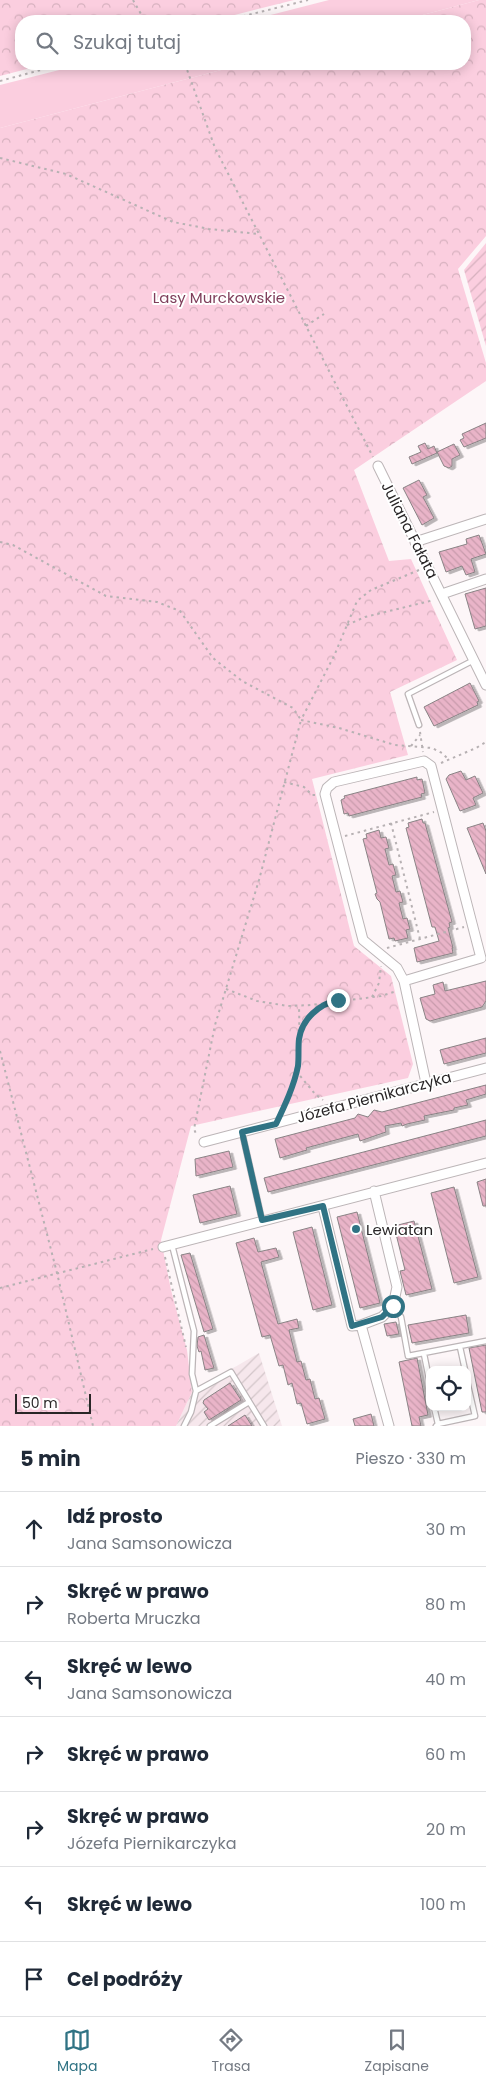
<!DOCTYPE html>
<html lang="pl">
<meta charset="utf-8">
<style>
:root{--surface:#fff;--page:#f2f2f3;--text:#1f2937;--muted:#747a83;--line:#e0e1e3;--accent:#307384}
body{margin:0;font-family:Poppins,sans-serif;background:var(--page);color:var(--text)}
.controls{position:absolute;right:15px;bottom:15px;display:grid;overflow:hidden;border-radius:10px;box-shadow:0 2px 12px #0003}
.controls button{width:45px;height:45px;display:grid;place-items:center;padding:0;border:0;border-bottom:1px solid var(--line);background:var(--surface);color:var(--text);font:25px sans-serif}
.scale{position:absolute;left:15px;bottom:12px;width:76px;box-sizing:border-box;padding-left:5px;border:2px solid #292627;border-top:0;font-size:14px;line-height:18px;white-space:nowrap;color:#292627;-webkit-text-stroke:4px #fff;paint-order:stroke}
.stop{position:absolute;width:15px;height:15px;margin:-11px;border:4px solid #307384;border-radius:50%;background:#fff}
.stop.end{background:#307384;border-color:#fff;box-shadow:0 1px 5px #0008}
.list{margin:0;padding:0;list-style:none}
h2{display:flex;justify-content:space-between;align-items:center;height:65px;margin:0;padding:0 20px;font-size:21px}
h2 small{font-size:16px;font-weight:400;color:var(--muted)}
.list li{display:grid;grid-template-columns:32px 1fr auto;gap:15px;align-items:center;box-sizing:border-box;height:75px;padding:0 20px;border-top:1px solid var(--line)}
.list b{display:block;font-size:19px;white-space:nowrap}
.list p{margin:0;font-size:16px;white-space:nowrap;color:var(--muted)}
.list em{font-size:16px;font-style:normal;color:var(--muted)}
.icon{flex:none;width:28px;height:28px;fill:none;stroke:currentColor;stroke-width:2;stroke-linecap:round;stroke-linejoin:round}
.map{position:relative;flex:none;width:486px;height:1426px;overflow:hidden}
.search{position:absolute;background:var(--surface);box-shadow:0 2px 12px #0003;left:15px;right:15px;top:15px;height:55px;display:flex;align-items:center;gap:12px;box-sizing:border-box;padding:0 18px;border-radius:20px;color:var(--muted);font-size:19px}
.sheet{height:590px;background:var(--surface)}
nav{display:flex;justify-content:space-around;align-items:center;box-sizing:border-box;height:70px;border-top:1px solid var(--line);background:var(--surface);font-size:14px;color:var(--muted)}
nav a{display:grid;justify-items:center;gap:2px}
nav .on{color:var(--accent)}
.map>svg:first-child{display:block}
.industrial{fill:url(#industrial-furrows)}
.grass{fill:#fbcedf}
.forest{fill:url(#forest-crowns)}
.garden{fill:url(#garden-furrows)}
.building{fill:url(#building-back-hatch);stroke:#898385;filter:url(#shadow)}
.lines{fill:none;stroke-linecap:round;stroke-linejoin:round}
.service-casing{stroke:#bcb5b7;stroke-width:7}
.minor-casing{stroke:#bcb5b7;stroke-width:11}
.path{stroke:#b7b1b3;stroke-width:2;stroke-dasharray:2.5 4;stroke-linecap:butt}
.service{stroke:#fff;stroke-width:4.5}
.minor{stroke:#fff;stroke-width:9}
.route{stroke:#307384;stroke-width:6}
.poi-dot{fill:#307384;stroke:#fff;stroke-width:2}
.labels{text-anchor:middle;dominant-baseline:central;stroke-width:4;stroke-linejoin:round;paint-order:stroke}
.park-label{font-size:15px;fill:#7f3e5b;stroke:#fff}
.street-label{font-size:15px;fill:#292627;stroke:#fff}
.poi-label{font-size:15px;fill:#292627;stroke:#fff;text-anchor:start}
</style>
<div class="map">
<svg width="486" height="1426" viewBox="0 0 486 1426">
<defs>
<pattern id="industrial-furrows" width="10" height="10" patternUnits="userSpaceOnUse" patternTransform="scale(1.25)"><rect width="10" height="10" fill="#f6e7ec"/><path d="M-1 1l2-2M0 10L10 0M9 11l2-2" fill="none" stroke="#d3c6ca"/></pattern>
<pattern id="forest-crowns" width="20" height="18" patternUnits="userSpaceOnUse" patternTransform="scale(1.25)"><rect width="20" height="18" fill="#fbcedf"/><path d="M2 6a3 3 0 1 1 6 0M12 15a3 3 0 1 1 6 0" fill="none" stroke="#d7b1bf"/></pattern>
<pattern id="garden-furrows" width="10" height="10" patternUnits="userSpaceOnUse" patternTransform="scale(1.25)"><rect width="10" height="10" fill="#fbcedf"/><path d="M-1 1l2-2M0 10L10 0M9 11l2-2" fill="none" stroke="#d7b1bf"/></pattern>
<pattern id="building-back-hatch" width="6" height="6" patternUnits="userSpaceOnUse" patternTransform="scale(1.25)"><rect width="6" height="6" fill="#e9b4c8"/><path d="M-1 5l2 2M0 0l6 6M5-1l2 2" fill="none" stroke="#c89bac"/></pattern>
<filter id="shadow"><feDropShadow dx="3.5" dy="2" stdDeviation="0" flood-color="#0004"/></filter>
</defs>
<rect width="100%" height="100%" fill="#fdf6f8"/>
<path class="industrial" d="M 259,1353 L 282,1426 L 176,1426 L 192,1392 Z"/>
<path class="grass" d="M 329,0 L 479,0 L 400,21 L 247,21 Z
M 83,64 L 244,64 L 0,128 L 0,85 Z"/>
<path class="forest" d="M 0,0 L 294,0 L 211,21 L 21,21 L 21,64 L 46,64 L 0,76 Z
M 479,0 L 486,0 L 486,236 L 458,269 L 486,363 L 486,381 L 354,470 L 389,561 L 411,559 L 457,660 L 390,692 L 408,755 L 312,779 L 354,946 L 391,976 L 413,1064 L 408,1078 L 191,1126 L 161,1240 L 171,1290 L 187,1350 L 192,1392 L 176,1426 L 0,1426 L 0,128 L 244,64 L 465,64 L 465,21 L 400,21 Z"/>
<path class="garden" d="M 486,243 L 486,346 L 464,270 Z"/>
<path class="building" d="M 486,423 L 486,438 L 464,447 L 460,440 L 464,438 L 462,434 Z
M 425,443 L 428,449 L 434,446 L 437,453 L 412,464 L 409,457 L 421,452 L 418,446 Z
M 454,444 L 460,455 L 452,459 L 452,466 L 449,468 L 444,466 L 437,452 Z
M 419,480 L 427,495 L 423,497 L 434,518 L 422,525 L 403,488 Z
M 479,535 L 486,554 L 471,559 L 475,572 L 466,575 L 462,566 L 446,572 L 439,552 L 467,544 L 466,539 Z
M 486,588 L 486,626 L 475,629 L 465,594 Z
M 470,683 L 479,701 L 477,702 L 478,705 L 434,726 L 424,707 Z
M 461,771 L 466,780 L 475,776 L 483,793 L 473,798 L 476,805 L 460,811 L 446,779 L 449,775 Z
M 417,777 L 417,780 L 422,779 L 425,793 L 421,794 L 422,797 L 349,816 L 348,813 L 344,814 L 341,800 L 345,798 L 344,796 Z
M 422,819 L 423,823 L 425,823 L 452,922 L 449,923 L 450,927 L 448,928 L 453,948 L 452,948 L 453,953 L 417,962 L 414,948 L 439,941 L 435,927 L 432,927 L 406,828 L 409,827 L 408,823 Z
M 483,823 L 486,831 L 486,874 L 467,828 Z
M 379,830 L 381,838 L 386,837 L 389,848 L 385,849 L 389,865 L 393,864 L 396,875 L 392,876 L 396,892 L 400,891 L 403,902 L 399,903 L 403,919 L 407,918 L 410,929 L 406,930 L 408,938 L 395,941 L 394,938 L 389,939 L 380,902 L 377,899 L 375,894 L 377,893 L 363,839 L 367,838 L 366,834 Z
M 486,981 L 486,1001 L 482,1007 L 430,1021 L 426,1019 L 420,998 L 435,994 L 433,985 L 443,982 L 445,991 Z
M 486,1038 L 486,1053 L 444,1064 L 440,1050 Z
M 486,1085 L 486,1094 L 466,1100 L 468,1105 L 454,1108 L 454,1110 L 424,1116 L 425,1120 L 407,1124 L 402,1126 L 401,1123 L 385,1126 L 386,1132 L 360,1141 L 358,1134 L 306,1148 L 307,1150 L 280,1158 L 275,1139 L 355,1118 L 358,1114 L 368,1117 L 374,1110 L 382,1112 Z
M 486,1120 L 486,1136 L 268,1192 L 264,1178 Z
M 229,1151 L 233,1167 L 196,1176 L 195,1159 Z
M 486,1179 L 486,1206 L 483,1206 L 477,1182 Z
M 230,1186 L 237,1214 L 200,1223 L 193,1195 Z
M 454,1187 L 478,1277 L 454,1283 L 431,1193 Z
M 357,1212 L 380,1303 L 360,1308 L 337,1217 Z
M 414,1221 L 432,1289 L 406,1295 L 400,1271 L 405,1270 L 394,1226 Z
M 312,1227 L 332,1305 L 313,1310 L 293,1232 Z
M 254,1238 L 258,1252 L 276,1248 L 279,1257 L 261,1262 L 278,1324 L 297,1319 L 299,1328 L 289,1330 L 297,1362 L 301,1361 L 306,1380 L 310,1379 L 315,1399 L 319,1398 L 325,1419 L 307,1424 L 301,1403 L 297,1404 L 292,1383 L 288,1385 L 283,1365 L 279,1366 L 270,1335 L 262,1337 L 236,1243 Z
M 190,1253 L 213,1329 L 204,1332 L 181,1255 Z
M 466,1315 L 469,1333 L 412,1343 L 408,1325 Z
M 396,1322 L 399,1334 L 387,1336 L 384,1324 Z
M 204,1335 L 214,1368 L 205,1370 L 201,1351 L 199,1352 L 197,1346 L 198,1337 Z
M 486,1345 L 486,1412 L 482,1412 L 469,1348 Z
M 417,1358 L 428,1415 L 419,1417 L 421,1426 L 412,1426 L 399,1362 Z
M 230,1383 L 241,1400 L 209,1420 L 204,1412 L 208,1409 L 203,1403 L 204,1400 Z
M 371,1414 L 374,1426 L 355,1426 L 353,1419 Z
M 245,1415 L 252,1426 L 228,1426 Z"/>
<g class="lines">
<defs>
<path id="service" d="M 419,725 L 408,694 L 474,660
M 242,1132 L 262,1220
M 172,1245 L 194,1331 L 192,1374 L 196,1391 L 191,1412 L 184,1426
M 393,1305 L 401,1317 L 408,1356 L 486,1341
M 460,1347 L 465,1370
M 424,1354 L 430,1384
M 196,1391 L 231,1372 L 264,1426
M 434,1407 L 438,1424 L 436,1426
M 438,1424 L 475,1416 L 467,1381
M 210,1426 L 249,1402"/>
<path id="minor" d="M 378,466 L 486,685
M 415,542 L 486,519
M 442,594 L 486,579
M 404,981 L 481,958 L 431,766 L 424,761 L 334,782 L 327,788 L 325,794 L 363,940 L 397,968 L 404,981 L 426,1083
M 204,1142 L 486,1068
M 323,1207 L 352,1326 L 361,1325 L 389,1426
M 163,1247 L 486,1163
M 361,1325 L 382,1317 L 393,1306 L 397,1287 L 374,1191"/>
</defs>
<use href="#service" class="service-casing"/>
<use href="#minor" class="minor-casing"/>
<path class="path" d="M 133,0 L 145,21
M 224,21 L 308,0
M 185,64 L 215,148 L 373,457
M 0,81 L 63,64
M 0,158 L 66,174 L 173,222 L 209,229 L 259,234
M 306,326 L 324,314
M 0,542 L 13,545 L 106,596 L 157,602 L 180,611 L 213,658 L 242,681 L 293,708 L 301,720 L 259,880 L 215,1025 L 194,1129 L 197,1136
M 419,570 L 371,590 L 357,601 L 334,656 L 301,720 L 339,728 L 395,745 L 432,748 L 442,753 L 449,760
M 347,625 L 365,617 L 434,600
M 420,732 L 423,752
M 411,746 L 420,735
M 441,763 L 476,748 L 486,742
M 284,782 L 304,787 L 312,795 L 315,795
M 391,823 L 420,939
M 345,836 L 434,812
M 387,948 L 464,927
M 226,989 L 257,1001 L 288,1006 L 311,1005 L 381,996 L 397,991
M 372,997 L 379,983 L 381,966
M 300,1034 L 304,1024 L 323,1004
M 0,1051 L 57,1273 L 93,1426
M 296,1071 L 315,1094 L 323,1100
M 281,1113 C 299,1072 300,1049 299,1006
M 165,1257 L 186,1347
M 0,1288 L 153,1249"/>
<use href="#service" class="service"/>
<use href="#minor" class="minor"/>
</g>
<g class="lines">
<path class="route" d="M 338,1000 C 319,1004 302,1019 299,1039 C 298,1047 299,1057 298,1066 C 294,1086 285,1105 276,1124 L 242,1132 L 262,1220 L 323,1206 L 352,1326 L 382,1317 L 393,1306"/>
</g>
<circle class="poi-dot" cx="356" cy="1229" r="5"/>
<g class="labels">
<g class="park-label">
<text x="219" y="297">Lasy Murckowskie</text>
</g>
<g class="street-label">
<text transform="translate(410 530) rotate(63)">Juliana Fałata</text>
<text transform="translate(374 1097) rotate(-15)">Józefa Piernikarczyka</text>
</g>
<g class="poi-label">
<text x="366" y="1229">Lewiatan</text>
</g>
</g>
</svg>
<div class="controls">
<button><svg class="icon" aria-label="locate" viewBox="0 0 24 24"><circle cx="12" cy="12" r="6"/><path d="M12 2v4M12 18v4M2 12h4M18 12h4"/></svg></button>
</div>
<div class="scale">50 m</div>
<div class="stop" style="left:393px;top:1306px"></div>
<div class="stop end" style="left:338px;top:1000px"></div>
<div class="search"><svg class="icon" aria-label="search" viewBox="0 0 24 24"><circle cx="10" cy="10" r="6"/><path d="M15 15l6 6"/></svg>Szukaj tutaj</div>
</div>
<section class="sheet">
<h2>5 min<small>Pieszo · 330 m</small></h2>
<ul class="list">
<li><svg class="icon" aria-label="ahead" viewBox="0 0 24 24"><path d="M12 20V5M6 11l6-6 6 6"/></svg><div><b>Idź prosto</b><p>Jana Samsonowicza</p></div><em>30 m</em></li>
<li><svg class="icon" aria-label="right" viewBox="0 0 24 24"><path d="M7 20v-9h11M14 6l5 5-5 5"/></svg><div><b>Skręć w prawo</b><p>Roberta Mruczka</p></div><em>80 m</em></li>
<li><svg class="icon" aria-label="left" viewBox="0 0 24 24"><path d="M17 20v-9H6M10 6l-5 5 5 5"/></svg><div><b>Skręć w lewo</b><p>Jana Samsonowicza</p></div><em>40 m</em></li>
<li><svg class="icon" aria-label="right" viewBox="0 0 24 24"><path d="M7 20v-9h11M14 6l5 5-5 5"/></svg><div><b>Skręć w prawo</b></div><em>60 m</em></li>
<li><svg class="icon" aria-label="right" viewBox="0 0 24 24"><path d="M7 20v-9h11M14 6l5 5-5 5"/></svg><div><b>Skręć w prawo</b><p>Józefa Piernikarczyka</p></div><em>20 m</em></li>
<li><svg class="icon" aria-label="left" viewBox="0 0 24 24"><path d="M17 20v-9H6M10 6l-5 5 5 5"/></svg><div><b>Skręć w lewo</b></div><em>100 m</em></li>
<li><svg class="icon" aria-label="arrive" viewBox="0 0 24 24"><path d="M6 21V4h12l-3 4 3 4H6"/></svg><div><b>Cel podróży</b></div></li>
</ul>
</section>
<nav>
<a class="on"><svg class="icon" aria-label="map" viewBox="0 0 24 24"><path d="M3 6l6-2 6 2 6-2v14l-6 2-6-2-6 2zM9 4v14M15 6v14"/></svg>Mapa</a>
<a><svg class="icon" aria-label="directions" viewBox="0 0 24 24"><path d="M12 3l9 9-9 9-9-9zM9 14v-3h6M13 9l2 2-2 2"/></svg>Trasa</a>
<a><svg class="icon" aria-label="saved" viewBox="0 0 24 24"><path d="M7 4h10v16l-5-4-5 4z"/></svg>Zapisane</a>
</nav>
